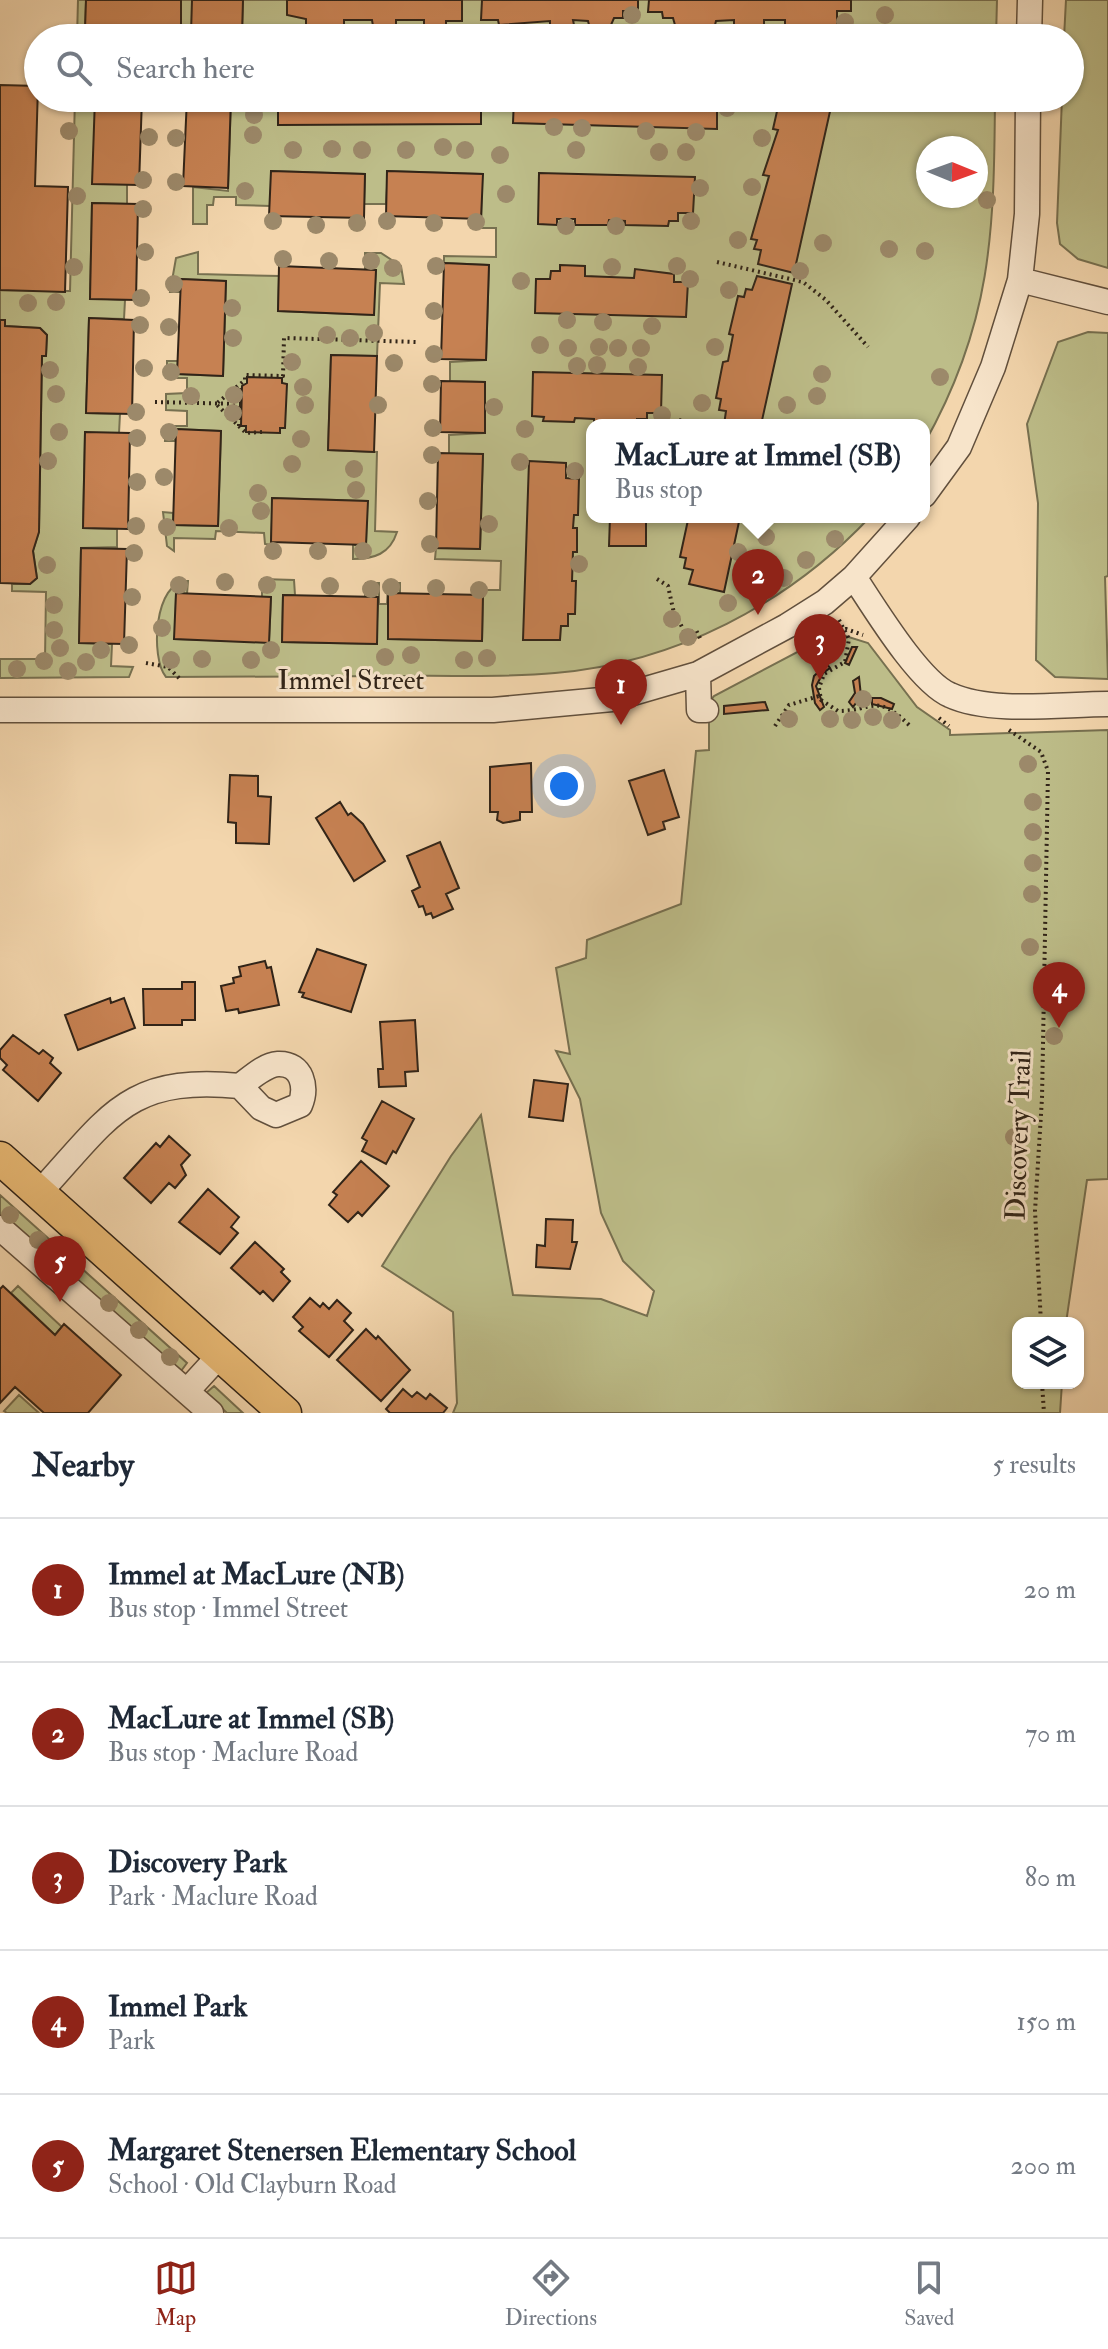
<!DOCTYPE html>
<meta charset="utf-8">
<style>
:root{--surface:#fff;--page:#f6f6f7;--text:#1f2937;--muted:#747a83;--line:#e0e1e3;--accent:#8f2418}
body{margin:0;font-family:"IM FELL Double Pica",serif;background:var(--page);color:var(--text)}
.controls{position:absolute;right:24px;bottom:24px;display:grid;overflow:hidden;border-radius:16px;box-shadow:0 2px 6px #0004}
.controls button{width:72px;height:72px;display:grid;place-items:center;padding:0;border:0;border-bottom:2px solid var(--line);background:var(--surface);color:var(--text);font:40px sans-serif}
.compass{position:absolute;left:916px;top:136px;width:72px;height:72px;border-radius:50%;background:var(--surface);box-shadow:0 2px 6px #0004;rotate:91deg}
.you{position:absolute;left:564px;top:786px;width:28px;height:28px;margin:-20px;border:6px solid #fff;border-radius:50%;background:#1a73e8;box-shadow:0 0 0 12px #1a73e833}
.badge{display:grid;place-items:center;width:52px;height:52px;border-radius:50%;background:var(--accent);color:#fff;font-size:26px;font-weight:700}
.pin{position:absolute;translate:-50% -66px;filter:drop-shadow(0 2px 4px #0008)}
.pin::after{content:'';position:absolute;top:42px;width:28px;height:24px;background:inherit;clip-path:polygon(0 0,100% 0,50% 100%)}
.popup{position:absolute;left:586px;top:419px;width:344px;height:104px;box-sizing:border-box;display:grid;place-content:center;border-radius:16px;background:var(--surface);filter:drop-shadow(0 2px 6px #0005);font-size:26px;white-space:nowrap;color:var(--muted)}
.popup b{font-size:30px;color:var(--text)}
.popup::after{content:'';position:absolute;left:50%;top:100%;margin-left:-16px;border:16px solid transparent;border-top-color:var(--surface)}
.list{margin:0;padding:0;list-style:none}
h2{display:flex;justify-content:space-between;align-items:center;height:104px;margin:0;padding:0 32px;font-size:34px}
h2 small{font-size:26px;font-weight:400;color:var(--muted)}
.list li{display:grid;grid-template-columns:52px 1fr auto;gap:24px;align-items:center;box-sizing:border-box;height:144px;padding:0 32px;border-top:2px solid var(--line)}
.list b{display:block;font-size:30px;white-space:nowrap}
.list p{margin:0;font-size:26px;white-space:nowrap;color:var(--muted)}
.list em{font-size:26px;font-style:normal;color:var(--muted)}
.icon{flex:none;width:44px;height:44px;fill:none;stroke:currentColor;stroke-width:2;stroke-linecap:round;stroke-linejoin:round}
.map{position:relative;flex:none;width:1108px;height:1413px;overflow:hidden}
.search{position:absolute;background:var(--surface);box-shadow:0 2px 6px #0004;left:24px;right:24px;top:24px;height:88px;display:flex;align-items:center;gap:20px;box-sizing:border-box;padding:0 28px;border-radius:44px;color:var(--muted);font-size:30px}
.sheet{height:824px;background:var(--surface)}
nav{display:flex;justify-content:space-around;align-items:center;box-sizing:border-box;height:112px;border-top:2px solid var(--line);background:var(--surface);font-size:22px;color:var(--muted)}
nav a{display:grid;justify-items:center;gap:4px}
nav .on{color:var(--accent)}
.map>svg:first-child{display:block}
.green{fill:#bdbd89;stroke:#777050;stroke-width:2;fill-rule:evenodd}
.building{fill:#c68152;stroke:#312418;stroke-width:2}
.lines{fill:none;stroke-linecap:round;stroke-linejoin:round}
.minor-casing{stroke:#62503d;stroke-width:27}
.major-casing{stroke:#312418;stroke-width:35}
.path{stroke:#312418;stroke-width:4;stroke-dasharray:2 4;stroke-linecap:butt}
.minor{stroke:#f7e4ca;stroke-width:24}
.major{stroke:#eabb76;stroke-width:32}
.tree{fill:#9c896a}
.labels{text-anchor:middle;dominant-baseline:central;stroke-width:6;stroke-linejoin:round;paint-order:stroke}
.street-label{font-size:28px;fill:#312418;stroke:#f7e4ca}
</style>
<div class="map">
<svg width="1108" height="1413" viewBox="0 0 1108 1413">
<rect width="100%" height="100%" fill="#f3d6ad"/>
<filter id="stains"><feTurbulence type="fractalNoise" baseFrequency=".0025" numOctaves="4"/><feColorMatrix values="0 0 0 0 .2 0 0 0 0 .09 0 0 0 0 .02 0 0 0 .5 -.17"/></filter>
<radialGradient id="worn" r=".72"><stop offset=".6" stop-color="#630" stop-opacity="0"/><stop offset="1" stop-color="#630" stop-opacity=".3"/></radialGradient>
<path class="green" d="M 78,0 L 86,0 L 85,29 L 96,30 L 96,38 L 77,38 Z
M 181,0 L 192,0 L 202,38 L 167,38 L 167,32 L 181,32 Z
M 243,0 L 997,0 L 996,38 L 227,38 L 227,33 L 242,33 Z
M 1066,0 L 1108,0 L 1108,268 L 1078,259 L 1060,244 L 1057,223 L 1062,98 L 1070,98 L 1070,38 L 1064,38 Z
M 75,98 L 95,98 L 127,185 L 127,204 L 92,203 L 90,298 L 125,300 L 124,319 L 89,318 L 86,413 L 120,414 L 119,433 L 85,433 L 83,528 L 117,529 L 117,547 L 81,548 L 79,643 L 112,644 L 111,666 L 133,667 L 129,677 L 0,678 L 0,659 L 45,659 L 46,592 L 12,591 L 12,584 L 30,584 L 37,578 L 33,551 L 39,531 L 42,356 L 46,355 L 47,335 L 40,328 L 5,326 L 5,320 L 0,320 L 0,290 L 70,291 Z
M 231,98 L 995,98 C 994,232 992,324 924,444 L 924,425 L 592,425 L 592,517 L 870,517 C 788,604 675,663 555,673 C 505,678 453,675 403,676 C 324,676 245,676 166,677 C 150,658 154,580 188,581 L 187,594 L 176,594 L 175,639 L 269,642 L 271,597 L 262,597 L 262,579 L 294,580 L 295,595 L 283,595 L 282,642 L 376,644 L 378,598 L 365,597 L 366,583 L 379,583 L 379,604 L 387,604 L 388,583 L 400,583 L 400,594 L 388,594 L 388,639 L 482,641 L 483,596 L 473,595 L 474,590 L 500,590 L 501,561 L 435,559 L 436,548 L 480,549 L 483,455 L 449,454 L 449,435 L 484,433 L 485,382 L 450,381 L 450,362 L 486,360 L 489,265 L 444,263 L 444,256 L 496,257 L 496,228 L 481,228 L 482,174 L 388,171 L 386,204 L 364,204 L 365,174 L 272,171 L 270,206 L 236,205 L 236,197 L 214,197 L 213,205 L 207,205 L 207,224 L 193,224 L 193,187 L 228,191 ZM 928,148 L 976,148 L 976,196 L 928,196 Z
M 198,252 L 198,274 L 279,276 L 278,311 L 373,315 L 376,270 L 365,269 L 365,253 L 381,253 L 401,266 L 404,284 L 380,283 L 377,356 L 331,355 L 328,450 L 377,452 L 375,531 L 397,532 C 390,554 374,559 353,559 L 353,545 L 366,545 L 367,501 L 273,498 L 271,545 L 265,544 L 264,533 L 216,531 L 215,539 L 174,538 L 174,551 L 167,546 L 163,512 L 173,513 L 174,525 L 218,526 L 221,431 L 176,429 L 175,441 L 165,441 L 166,426 L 187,426 L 187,411 L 166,410 L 166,394 L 187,393 L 187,378 L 167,378 L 167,361 L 178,361 L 178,374 L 223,376 L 226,281 L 181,279 L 180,292 L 170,292 L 176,258 Z
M 1088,332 L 1108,333 L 1108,576 L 1105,577 L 1108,679 L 1055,677 L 1036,660 L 1038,503 L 1027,424 L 1058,342 Z
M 839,634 L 868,643 L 917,707 L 950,730 L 950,735 L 1108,730 L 1108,1179 L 1087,1180 L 1066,1323 L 1018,1323 L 1018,1383 L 1062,1383 L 1060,1413 L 453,1413 L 457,1403 L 453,1312 L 382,1266 L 451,1156 L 481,1115 L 513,1295 L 601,1299 L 647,1316 L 654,1291 L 623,1261 L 601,1213 L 580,1099 L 556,1051 L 570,1054 L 556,968 L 586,958 L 587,940 L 681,904 L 696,751 L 709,750 L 709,702 L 714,696 L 824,638 Z
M 0,1195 L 187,1363 L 178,1375 L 0,1215 Z
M 18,1286 L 62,1327 L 55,1335 L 11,1293 Z
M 214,1386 L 243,1413 L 227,1413 L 206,1393 Z
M 19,1395 L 39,1413 L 7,1413 L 4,1411 Z"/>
<path class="building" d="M 86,0 L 181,0 L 181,32 L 85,29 Z
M 192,0 L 243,0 L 242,34 L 191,33 Z
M 287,0 L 462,0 L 462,21 L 446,21 L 446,26 L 424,26 L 424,20 L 396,20 L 396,26 L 373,26 L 372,20 L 344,20 L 344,25 L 306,25 L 306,19 L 287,15 Z
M 482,0 L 638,0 L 638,11 L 623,11 L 623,18 L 614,18 L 611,25 L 589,25 L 588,21 L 573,20 L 574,25 L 550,25 L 550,21 L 499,25 L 498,20 L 481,20 Z
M 649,0 L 851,0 L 851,11 L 837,11 L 837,25 L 785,25 L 785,20 L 764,20 L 764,25 L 734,25 L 734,20 L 716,21 L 715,25 L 675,25 L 673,18 L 663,18 L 662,12 L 648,12 Z
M 0,85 L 38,86 L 35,186 L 68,187 L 65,292 L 0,290 Z
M 95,98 L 142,98 L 139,185 L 92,184 Z
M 187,98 L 231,98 L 228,188 L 183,186 Z
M 278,98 L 481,98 L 481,124 L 278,125 Z
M 514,98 L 717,98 L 717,129 L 513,123 Z
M 780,98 L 833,98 L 794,273 L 758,264 L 761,250 L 754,249 L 757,240 L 751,239 L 769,176 L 763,175 L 778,130 L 773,129 Z
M 271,171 L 365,174 L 364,218 L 269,216 Z
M 387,171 L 483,174 L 481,219 L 386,216 Z
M 539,173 L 695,177 L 693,213 L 678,213 L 678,221 L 669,221 L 668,226 L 625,225 L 625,221 L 609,220 L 608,225 L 575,225 L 575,219 L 557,219 L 557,225 L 538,224 Z
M 92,203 L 138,204 L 136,300 L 90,299 Z
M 444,263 L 489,265 L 486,360 L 441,359 Z
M 560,265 L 585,266 L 585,276 L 634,278 L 635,269 L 674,274 L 674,282 L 688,282 L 686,317 L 535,313 L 536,279 L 550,279 L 551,271 L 560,271 Z
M 279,266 L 376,270 L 374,315 L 278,311 Z
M 757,276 L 792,284 L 785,316 L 761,425 L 724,425 L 726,411 L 719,410 L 721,399 L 716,398 L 723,362 L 728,361 L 733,335 L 729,334 L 738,296 L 744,297 L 746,289 L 752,290 Z
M 181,279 L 226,281 L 223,376 L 177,374 Z
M 89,318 L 134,320 L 132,414 L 86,413 Z
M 0,320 L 5,320 L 5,326 L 40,328 L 47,335 L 46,356 L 42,356 L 39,532 L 33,551 L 37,578 L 30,584 L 0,583 Z
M 331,355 L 377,356 L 374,452 L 328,450 Z
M 533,372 L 662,375 L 661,413 L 647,413 L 647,419 L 637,419 L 637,424 L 594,423 L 594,419 L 575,418 L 574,422 L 543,421 L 544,417 L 532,416 Z
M 247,377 L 282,378 L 282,383 L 287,384 L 285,428 L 280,428 L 280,433 L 246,432 L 246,426 L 241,426 L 242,386 L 247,383 Z
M 441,381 L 485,382 L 485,433 L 440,432 Z
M 176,429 L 221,431 L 218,526 L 173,525 Z
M 85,432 L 130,433 L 128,529 L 83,528 Z
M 438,453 L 483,454 L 480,549 L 436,548 Z
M 529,461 L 566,463 L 566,478 L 579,479 L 578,515 L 574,515 L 573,528 L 577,528 L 577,552 L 573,552 L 572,581 L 576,581 L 575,614 L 568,614 L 568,626 L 561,626 L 560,640 L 523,640 Z
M 272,498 L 368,501 L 366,545 L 271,542 Z
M 610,517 L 646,517 L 646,546 L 609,546 Z
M 693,517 L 740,517 L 724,592 L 689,584 L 693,570 L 684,568 L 686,558 L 680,557 L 688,520 Z
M 81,548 L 127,549 L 124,644 L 79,643 Z
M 176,593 L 271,597 L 269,643 L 174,639 Z
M 388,593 L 483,595 L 482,641 L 388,639 Z
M 283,595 L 378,597 L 377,644 L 282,642 Z
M 852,647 L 857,647 L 849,665 L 845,663 Z
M 827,664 L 830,668 L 823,673 L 816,686 L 824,707 L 820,710 L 815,703 L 812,685 L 814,676 Z
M 859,677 L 861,696 L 853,707 L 849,702 L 855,693 L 853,681 Z
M 872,698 L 881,698 L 894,704 L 892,709 L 872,704 Z
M 765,702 L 768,710 L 724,714 L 724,706 Z
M 531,763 L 532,812 L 520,812 L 520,820 L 503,823 L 497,820 L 498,812 L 490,812 L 490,767 Z
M 664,770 L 679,817 L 663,822 L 665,829 L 648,835 L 629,781 Z
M 230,775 L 258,776 L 258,796 L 271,797 L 269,844 L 236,843 L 236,823 L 228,822 Z
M 340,802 L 348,815 L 351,813 L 363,824 L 385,861 L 354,881 L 316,818 Z
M 440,842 L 459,888 L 446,894 L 453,909 L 433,918 L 431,913 L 426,915 L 423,906 L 419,907 L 412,891 L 420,887 L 407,856 Z
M 317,949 L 366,965 L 351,1012 L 302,997 L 304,993 L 299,992 Z
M 265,961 L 267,968 L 271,967 L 279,1005 L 239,1013 L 238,1009 L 226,1011 L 221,986 L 234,983 L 233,978 L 241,976 L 239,967 Z
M 182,982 L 195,982 L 195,1020 L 182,1020 L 182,1025 L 144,1025 L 143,989 L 182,989 Z
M 110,998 L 111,1003 L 124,998 L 135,1028 L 78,1050 L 65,1015 Z
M 415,1020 L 418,1071 L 405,1072 L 406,1086 L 379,1087 L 378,1069 L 383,1069 L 380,1022 Z
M 13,1035 L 39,1054 L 43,1050 L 53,1058 L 50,1063 L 61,1073 L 38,1101 L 3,1070 L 7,1065 L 0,1058 L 0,1050 Z
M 534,1080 L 568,1084 L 563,1121 L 529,1117 Z
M 382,1101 L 414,1119 L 396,1153 L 393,1151 L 386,1164 L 362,1151 L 367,1141 L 362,1138 Z
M 169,1136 L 190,1155 L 181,1165 L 186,1175 L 175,1188 L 169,1183 L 151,1203 L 124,1178 L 156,1143 L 160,1147 Z
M 361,1161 L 389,1186 L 362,1216 L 358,1212 L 348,1222 L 329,1205 L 337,1195 L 333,1192 Z
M 208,1189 L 239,1217 L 231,1227 L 238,1233 L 220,1254 L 179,1222 Z
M 546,1219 L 573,1220 L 572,1242 L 577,1242 L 570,1269 L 536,1267 L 537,1245 L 545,1246 Z
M 255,1242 L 284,1269 L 281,1272 L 290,1281 L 273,1301 L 263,1291 L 260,1294 L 231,1268 Z
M 3,1286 L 55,1335 L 64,1324 L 121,1375 L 88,1413 L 44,1413 L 15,1387 L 0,1403 L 0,1289 Z
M 310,1298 L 320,1307 L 323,1303 L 329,1309 L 337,1300 L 351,1313 L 344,1321 L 353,1330 L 329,1357 L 299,1331 L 303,1327 L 293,1317 Z
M 366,1329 L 376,1339 L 378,1336 L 410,1370 L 381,1401 L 337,1360 Z
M 403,1389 L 412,1397 L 417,1392 L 426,1399 L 430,1394 L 447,1408 L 443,1413 L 390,1413 L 386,1409 Z"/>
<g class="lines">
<defs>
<path id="minor" d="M 1029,38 L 1030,0
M 1020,280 L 1108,302
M 924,495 L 959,447 L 993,367 L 1020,280 L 1027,214 L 1028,98
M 854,577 C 874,607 919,682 950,695 C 991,714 1062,704 1108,704
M 698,674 L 699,710 L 706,710
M 0,710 L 493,710 L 612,699 L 698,674 L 787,626 L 825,602 L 854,577 L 908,517
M 40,1192 C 110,1116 127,1075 240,1086 L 261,1108 L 276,1115 L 300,1105 C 307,1088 303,1063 278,1064 C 264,1065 251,1078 240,1086
M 0,1228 L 211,1413
M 187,1391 L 219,1356"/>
<path id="major" d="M 0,1158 L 285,1413"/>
</defs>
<use href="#minor" class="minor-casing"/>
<use href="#major" class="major-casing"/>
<path class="path" d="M 717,262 L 803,282 L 826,300 L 868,347
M 155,402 L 242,404
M 679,420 L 699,425
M 239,426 L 240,384
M 262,432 L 246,433 L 216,404 L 245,380 L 245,375 L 283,376 L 284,338 L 417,342
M 657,579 L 668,586 L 673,609 L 686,635 L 696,630 L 701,640
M 839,620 L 849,639 L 845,662 L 824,674 L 819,688 L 821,700 L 838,711 C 874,711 875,692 909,725
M 822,635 L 846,629 L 863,635
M 146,663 L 168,667 L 181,680
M 939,718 L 949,726
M 775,726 L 789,705 L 819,696
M 1009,730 L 1041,752 L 1048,771 L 1042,1098 L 1035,1211 L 1041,1323 L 1044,1323
M 1078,1324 L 1079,1324
M 1042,1383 L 1044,1413"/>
<use href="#minor" class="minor"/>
<use href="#major" class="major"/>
</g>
<g class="tree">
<circle cx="632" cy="15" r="9"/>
<circle cx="885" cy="15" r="9"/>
<circle cx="845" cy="22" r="9"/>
<circle cx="727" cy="108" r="9"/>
<circle cx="254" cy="115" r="9"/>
<circle cx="554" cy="127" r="9"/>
<circle cx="582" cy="128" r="9"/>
<circle cx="69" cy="131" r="9"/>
<circle cx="646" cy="131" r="9"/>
<circle cx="696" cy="132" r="9"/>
<circle cx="253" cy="135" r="9"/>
<circle cx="149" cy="137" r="9"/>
<circle cx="176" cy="138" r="9"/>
<circle cx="762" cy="138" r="9"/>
<circle cx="443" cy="147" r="9"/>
<circle cx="332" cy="149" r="9"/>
<circle cx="293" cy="150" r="9"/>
<circle cx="362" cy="150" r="9"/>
<circle cx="406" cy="150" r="9"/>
<circle cx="465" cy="150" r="9"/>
<circle cx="576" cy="150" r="9"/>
<circle cx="659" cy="152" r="9"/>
<circle cx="686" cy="152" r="9"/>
<circle cx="500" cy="155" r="9"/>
<circle cx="143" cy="180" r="9"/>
<circle cx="176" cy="182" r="9"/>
<circle cx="752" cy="187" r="9"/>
<circle cx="700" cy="188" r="9"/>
<circle cx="245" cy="191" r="9"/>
<circle cx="506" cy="194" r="9"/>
<circle cx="77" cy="196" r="9"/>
<circle cx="987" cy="200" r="9"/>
<circle cx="143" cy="209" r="9"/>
<circle cx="273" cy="221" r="9"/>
<circle cx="387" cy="221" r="9"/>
<circle cx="691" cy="221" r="9"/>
<circle cx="476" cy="222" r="9"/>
<circle cx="357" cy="223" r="9"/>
<circle cx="434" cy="223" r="9"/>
<circle cx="316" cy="225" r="9"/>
<circle cx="566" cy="226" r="9"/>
<circle cx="616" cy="226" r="9"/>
<circle cx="738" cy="240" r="9"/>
<circle cx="823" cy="243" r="9"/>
<circle cx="889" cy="249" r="9"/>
<circle cx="925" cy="251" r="9"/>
<circle cx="145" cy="252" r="9"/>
<circle cx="283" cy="259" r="9"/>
<circle cx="329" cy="261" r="9"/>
<circle cx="371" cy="261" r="9"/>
<circle cx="436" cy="266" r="9"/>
<circle cx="677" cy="266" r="9"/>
<circle cx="74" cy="267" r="9"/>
<circle cx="612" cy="267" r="9"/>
<circle cx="393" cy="268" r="9"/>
<circle cx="800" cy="271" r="9"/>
<circle cx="690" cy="279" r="9"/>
<circle cx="521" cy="281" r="9"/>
<circle cx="174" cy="284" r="9"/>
<circle cx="729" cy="290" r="9"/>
<circle cx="141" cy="298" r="9"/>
<circle cx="56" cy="302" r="9"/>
<circle cx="28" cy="303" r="9"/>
<circle cx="232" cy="308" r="9"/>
<circle cx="434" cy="311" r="9"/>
<circle cx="567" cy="320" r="9"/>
<circle cx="603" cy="322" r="9"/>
<circle cx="140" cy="325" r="9"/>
<circle cx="652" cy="326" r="9"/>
<circle cx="169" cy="327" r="9"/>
<circle cx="374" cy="333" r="9"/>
<circle cx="327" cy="335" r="9"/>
<circle cx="233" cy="338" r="9"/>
<circle cx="350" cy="338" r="9"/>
<circle cx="540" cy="345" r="9"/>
<circle cx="599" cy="347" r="9"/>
<circle cx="715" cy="347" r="9"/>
<circle cx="568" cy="348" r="9"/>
<circle cx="618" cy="348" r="9"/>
<circle cx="641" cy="348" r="9"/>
<circle cx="434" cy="354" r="9"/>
<circle cx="292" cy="362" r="9"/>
<circle cx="394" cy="363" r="9"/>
<circle cx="597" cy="365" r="9"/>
<circle cx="577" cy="366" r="9"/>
<circle cx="638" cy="367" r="9"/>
<circle cx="144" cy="368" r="9"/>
<circle cx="50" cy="370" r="9"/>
<circle cx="171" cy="372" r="9"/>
<circle cx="822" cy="374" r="9"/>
<circle cx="940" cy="377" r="9"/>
<circle cx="432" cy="384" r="9"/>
<circle cx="303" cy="387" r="9"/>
<circle cx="56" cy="394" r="9"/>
<circle cx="234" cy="395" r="9"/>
<circle cx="191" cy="396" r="9"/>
<circle cx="817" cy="396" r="9"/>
<circle cx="702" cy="403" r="9"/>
<circle cx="305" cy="405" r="9"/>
<circle cx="378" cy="405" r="9"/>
<circle cx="787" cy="405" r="9"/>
<circle cx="494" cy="407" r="9"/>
<circle cx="136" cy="412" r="9"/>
<circle cx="233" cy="413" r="9"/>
<circle cx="662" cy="415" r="9"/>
<circle cx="433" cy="428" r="9"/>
<circle cx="525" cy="429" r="9"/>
<circle cx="59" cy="432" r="9"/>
<circle cx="169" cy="432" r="9"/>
<circle cx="137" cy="438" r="9"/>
<circle cx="301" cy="439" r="9"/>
<circle cx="432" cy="455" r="9"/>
<circle cx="48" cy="461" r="9"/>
<circle cx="520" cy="462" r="9"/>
<circle cx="292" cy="464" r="9"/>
<circle cx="354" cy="469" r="9"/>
<circle cx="575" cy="471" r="9"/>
<circle cx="164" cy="477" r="9"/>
<circle cx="137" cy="482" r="9"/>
<circle cx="356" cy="490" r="9"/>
<circle cx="258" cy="493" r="9"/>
<circle cx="428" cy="501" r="9"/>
<circle cx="261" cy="511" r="9"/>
<circle cx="489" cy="524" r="9"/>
<circle cx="136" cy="526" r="9"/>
<circle cx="167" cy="527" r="9"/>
<circle cx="229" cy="528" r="9"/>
<circle cx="766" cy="537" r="9"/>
<circle cx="835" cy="539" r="9"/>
<circle cx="430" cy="544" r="9"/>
<circle cx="273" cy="551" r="9"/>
<circle cx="318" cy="551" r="9"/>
<circle cx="363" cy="551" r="9"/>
<circle cx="738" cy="552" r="9"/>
<circle cx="134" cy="553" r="9"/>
<circle cx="806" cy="560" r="9"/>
<circle cx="579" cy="564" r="9"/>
<circle cx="47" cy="565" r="9"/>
<circle cx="784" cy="578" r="9"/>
<circle cx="225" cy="582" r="9"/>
<circle cx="179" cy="585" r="9"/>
<circle cx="267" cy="585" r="9"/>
<circle cx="330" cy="586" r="9"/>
<circle cx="391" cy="587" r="9"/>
<circle cx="436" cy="588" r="9"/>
<circle cx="371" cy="589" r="9"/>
<circle cx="479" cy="590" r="9"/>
<circle cx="757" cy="590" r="9"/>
<circle cx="132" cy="597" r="9"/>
<circle cx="728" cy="603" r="9"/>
<circle cx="54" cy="605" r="9"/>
<circle cx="672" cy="619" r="9"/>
<circle cx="162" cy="628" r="9"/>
<circle cx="54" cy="630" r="9"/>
<circle cx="688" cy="637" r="9"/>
<circle cx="129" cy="645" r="9"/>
<circle cx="60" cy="648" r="9"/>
<circle cx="101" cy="650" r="9"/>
<circle cx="271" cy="650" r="9"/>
<circle cx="411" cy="655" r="9"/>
<circle cx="385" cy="657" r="9"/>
<circle cx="487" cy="658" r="9"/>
<circle cx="202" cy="659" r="9"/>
<circle cx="171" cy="660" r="9"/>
<circle cx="251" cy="660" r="9"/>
<circle cx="464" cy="660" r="9"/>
<circle cx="44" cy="661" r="9"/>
<circle cx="86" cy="662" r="9"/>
<circle cx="17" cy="669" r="9"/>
<circle cx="68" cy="671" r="9"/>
<circle cx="863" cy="699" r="9"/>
<circle cx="873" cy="717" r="9"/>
<circle cx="789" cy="719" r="9"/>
<circle cx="830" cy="719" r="9"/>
<circle cx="852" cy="720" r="9"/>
<circle cx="892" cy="720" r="9"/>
<circle cx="1028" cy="764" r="9"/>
<circle cx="1033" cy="802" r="9"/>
<circle cx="1033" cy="832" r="9"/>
<circle cx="1033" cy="863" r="9"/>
<circle cx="1032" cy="894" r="9"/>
<circle cx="1030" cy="947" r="9"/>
<circle cx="1054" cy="1036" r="9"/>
<circle cx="1014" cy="1137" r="9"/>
<circle cx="10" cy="1215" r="9"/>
<circle cx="38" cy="1240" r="9"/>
<circle cx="65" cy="1264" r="9"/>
<circle cx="109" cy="1303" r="9"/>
<circle cx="139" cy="1330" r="9"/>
<circle cx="170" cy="1357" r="9"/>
</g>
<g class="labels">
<g class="street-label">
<text x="351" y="680">Immel Street</text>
<text transform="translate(1019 1135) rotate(-88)">Discovery Trail</text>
</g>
</g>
<rect width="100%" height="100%" filter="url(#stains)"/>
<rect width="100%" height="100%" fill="url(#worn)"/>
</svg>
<div class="controls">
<button><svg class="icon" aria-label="layers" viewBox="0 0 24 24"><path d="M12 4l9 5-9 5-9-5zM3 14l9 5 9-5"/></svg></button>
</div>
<svg class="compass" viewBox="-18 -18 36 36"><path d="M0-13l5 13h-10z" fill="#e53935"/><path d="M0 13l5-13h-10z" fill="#747a83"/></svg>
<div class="you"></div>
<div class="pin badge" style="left:621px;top:725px">1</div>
<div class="pin badge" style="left:758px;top:615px">2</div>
<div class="popup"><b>MacLure at Immel (SB)</b>Bus stop</div>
<div class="pin badge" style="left:820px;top:680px">3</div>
<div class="pin badge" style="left:1059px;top:1028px">4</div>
<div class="pin badge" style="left:60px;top:1302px">5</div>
<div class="search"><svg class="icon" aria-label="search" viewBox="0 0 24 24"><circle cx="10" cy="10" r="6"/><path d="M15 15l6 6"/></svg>Search here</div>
</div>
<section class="sheet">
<h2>Nearby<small>5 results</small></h2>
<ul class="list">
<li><span class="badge">1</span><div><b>Immel at MacLure (NB)</b><p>Bus stop · Immel Street</p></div><em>20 m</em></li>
<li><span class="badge">2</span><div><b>MacLure at Immel (SB)</b><p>Bus stop · Maclure Road</p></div><em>70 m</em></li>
<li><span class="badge">3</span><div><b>Discovery Park</b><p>Park · Maclure Road</p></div><em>80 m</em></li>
<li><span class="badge">4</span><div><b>Immel Park</b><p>Park</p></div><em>150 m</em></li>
<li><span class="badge">5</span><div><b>Margaret Stenersen Elementary School</b><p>School · Old Clayburn Road</p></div><em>200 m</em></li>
</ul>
</section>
<nav>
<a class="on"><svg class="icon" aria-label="map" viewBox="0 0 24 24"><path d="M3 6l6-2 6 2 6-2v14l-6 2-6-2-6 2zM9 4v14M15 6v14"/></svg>Map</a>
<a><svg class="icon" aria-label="directions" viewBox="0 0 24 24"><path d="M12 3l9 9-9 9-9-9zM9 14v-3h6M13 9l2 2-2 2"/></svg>Directions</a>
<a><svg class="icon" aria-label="saved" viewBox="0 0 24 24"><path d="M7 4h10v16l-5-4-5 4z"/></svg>Saved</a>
</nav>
